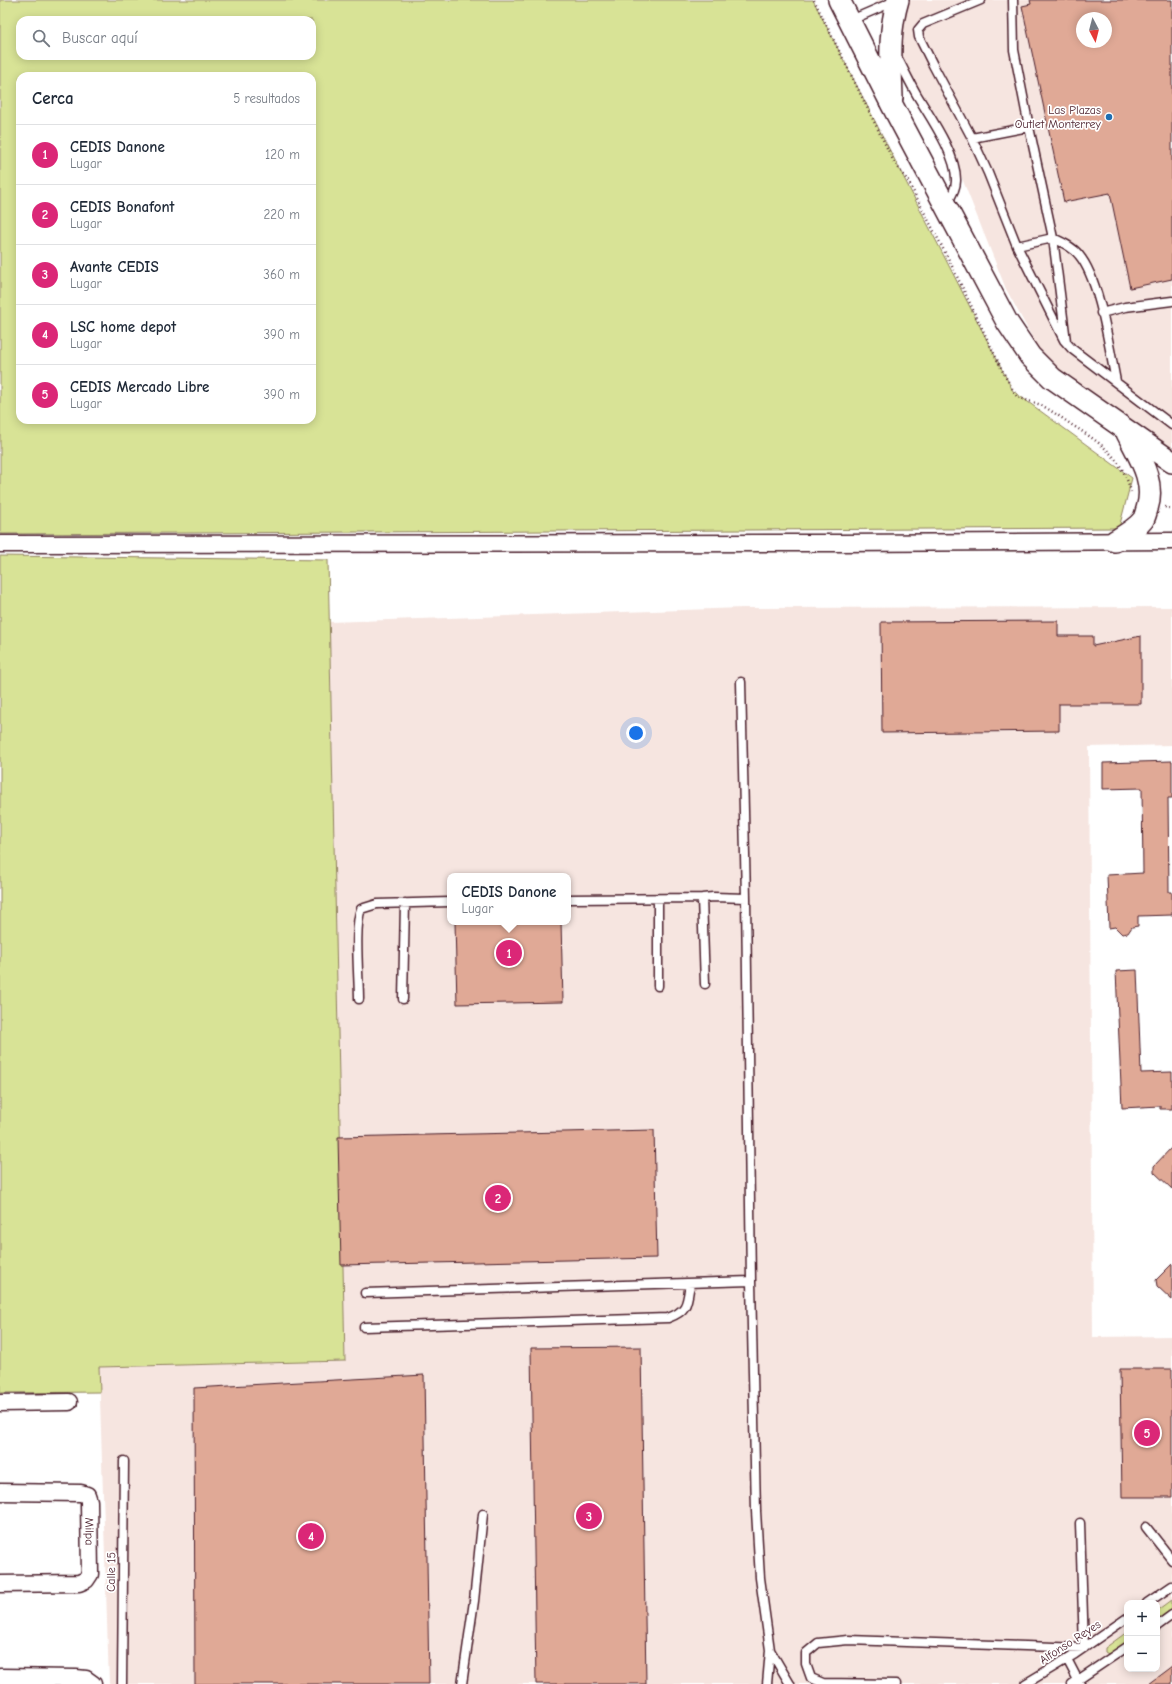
<!DOCTYPE html>
<html lang="es">
<meta charset="utf-8">
<style>
:root{--surface:#fff;--page:#f2f2f3;--text:#1f2937;--muted:#747a83;--line:#e0e1e3;--accent:#db2777}
body{margin:0;font-family:"Comic Neue",sans-serif;background:var(--page);color:var(--text)}
.controls{position:absolute;right:12px;bottom:12px;display:grid;overflow:hidden;border-radius:8px;box-shadow:0 2px 10px #0003}
.controls button{width:36px;height:36px;display:grid;place-items:center;padding:0;border:0;border-bottom:1px solid var(--line);background:var(--surface);color:var(--text);font:20px sans-serif}
.compass{position:absolute;left:1076px;top:12px;width:36px;height:36px;border-radius:50%;background:var(--surface);box-shadow:0 2px 10px #0003;rotate:173deg}
.you{position:absolute;left:636px;top:733px;width:14px;height:14px;margin:-10px;border:3px solid #fff;border-radius:50%;background:#1a73e8;box-shadow:0 0 0 6px #1a73e833}
.badge{display:grid;place-items:center;width:26px;height:26px;border-radius:50%;background:var(--accent);color:#fff;font-size:13px;font-weight:700}
.pin{position:absolute;translate:-50% -50%;border:2px solid #fff;box-shadow:0 1px 4px #0006}
.popup{position:absolute;left:447px;top:873px;width:124px;height:52px;box-sizing:border-box;display:grid;place-content:center;border-radius:8px;background:var(--surface);filter:drop-shadow(0 1px 3px #0005);font-size:13px;white-space:nowrap;color:var(--muted)}
.popup b{font-size:15px;color:var(--text)}
.popup::after{content:'';position:absolute;left:50%;top:100%;margin-left:-8px;border:8px solid transparent;border-top-color:var(--surface)}
.list{margin:0;padding:0;list-style:none}
h2{display:flex;justify-content:space-between;align-items:center;height:52px;margin:0;padding:0 16px;font-size:17px}
h2 small{font-size:13px;font-weight:400;color:var(--muted)}
.list li{display:grid;grid-template-columns:26px 1fr auto;gap:12px;align-items:center;box-sizing:border-box;height:60px;padding:0 16px;border-top:1px solid var(--line)}
.list b{display:block;font-size:15px;white-space:nowrap}
.list p{margin:0;font-size:13px;white-space:nowrap;color:var(--muted)}
.list em{font-size:13px;font-style:normal;color:var(--muted)}
.icon{flex:none;width:22px;height:22px;fill:none;stroke:currentColor;stroke-width:2;stroke-linecap:round;stroke-linejoin:round}
.map{position:relative;flex:none;width:1172px;height:1684px;overflow:hidden}
.search{position:absolute;background:var(--surface);box-shadow:0 2px 10px #0003;left:16px;top:16px;width:300px;height:44px;display:flex;align-items:center;gap:10px;box-sizing:border-box;padding:0 14px;border-radius:12px;color:var(--muted);font-size:15px}
.panel{position:absolute;background:var(--surface);box-shadow:0 2px 10px #0003;left:16px;top:72px;width:300px;height:352px;border-radius:12px}
.map>svg:first-child{display:block}
.built{fill:#f6e5e0;fill-rule:evenodd}
.green{fill:#d8e396;stroke:#918160;fill-rule:evenodd}
.building{fill:#e0a996;stroke:#4a1f2b;fill-rule:evenodd}
.lines{fill:none;stroke-linecap:round;stroke-linejoin:round}
.service-casing{stroke:#4a1f2b;stroke-width:11}
.minor-casing{stroke:#4a1f2b;stroke-width:19}
.tertiary-casing{stroke:#4a1f2b;stroke-width:24}
.path{stroke:#4a1f2b;stroke-width:2.5;stroke-dasharray:1 3;stroke-linecap:butt}
.service{stroke:#fff;stroke-width:8}
.minor{stroke:#fff;stroke-width:16}
.tertiary{stroke:#fff;stroke-width:21}
.poi-dot{fill:#1f6fb2;stroke:#fff;stroke-width:1.5}
.labels{text-anchor:middle;dominant-baseline:central;stroke-width:3.5;stroke-linejoin:round;paint-order:stroke}
.poi-label{font-size:12px;fill:#4a1f2b;stroke:#fff;text-anchor:end}
.street-label{font-size:12px;fill:#4a1f2b;stroke:#fff}
</style>
<div class="map">
<svg width="1172" height="1684" viewBox="0 0 1172 1684">
<rect width="100%" height="100%" fill="#fff"/>
<filter id="ink" filterUnits="userSpaceOnUse"><feTurbulence type="fractalNoise" baseFrequency=".025" numOctaves="2"/><feDisplacementMap in="SourceGraphic" scale="8" xChannelSelector="R" yChannelSelector="G"/><feConvolveMatrix kernelMatrix="1 2 1 2 8 2 1 2 1" color-interpolation-filters="sRGB"/></filter>
<g filter="url(#ink)">
<path class="built" d="M 876,0 L 1172,0 L 1172,448 L 1057,369 L 1038,348 L 1006,289 L 944,133 L 898,55 ZM 1082,18 L 1106,18 L 1106,42 L 1082,42 Z
M 1172,607 L 1172,745 L 1089,747 L 1093,1337 L 1172,1336 L 1172,1684 L 109,1684 L 99,1367 L 345,1361 L 329,622 L 743,608 ZM 450,876 L 568,876 L 568,922 L 450,922 ZM 1127,1603 L 1157,1603 L 1157,1669 L 1127,1669 Z"/>
<path class="green" d="M 0,0 L 813,0 L 1013,391 L 1132,478 L 1119,528 L 0,534 ZM 20,20 L 312,20 L 312,56 L 20,56 ZM 20,76 L 312,76 L 312,420 L 20,420 Z
M 0,556 L 328,560 L 345,1361 L 99,1367 L 100,1392 L 0,1393 Z
M 1172,1600 L 1172,1609 L 1157,1620 L 1157,1611 Z
M 1127,1632 L 1127,1642 L 1110,1655 L 1105,1652 L 1105,1648 Z"/>
<path class="building" d="M 1030,0 L 1172,0 L 1172,279 L 1130,288 L 1110,193 L 1064,202 L 1022,6 L 1031,4 ZM 1082,18 L 1106,18 L 1106,42 L 1082,42 Z
M 1058,621 L 1058,636 L 1093,636 L 1093,646 L 1141,636 L 1141,704 L 1059,704 L 1059,731 L 882,733 L 881,622 Z
M 1172,761 L 1172,798 L 1168,798 L 1169,892 L 1172,892 L 1172,915 L 1138,916 L 1138,926 L 1132,927 L 1128,933 L 1122,934 L 1115,927 L 1109,928 L 1107,875 L 1143,873 L 1142,788 L 1103,789 L 1103,763 Z
M 455,922 L 561,922 L 563,1002 L 457,1004 Z
M 1137,970 L 1141,1073 L 1172,1072 L 1172,1109 L 1160,1109 L 1160,1106 L 1122,1108 L 1116,971 Z
M 654,1130 L 657,1258 L 341,1265 L 338,1137 Z
M 1172,1147 L 1172,1189 L 1154,1172 L 1154,1166 Z
M 1172,1264 L 1172,1300 L 1157,1286 L 1156,1280 Z
M 641,1347 L 646,1684 L 536,1684 L 531,1348 Z
M 1120,1369 L 1172,1369 L 1172,1497 L 1122,1497 Z
M 424,1375 L 429,1684 L 195,1684 L 194,1388 Z
M 1172,1666 L 1172,1684 L 1148,1684 Z"/>
<g class="lines">
<defs>
<path id="service" d="M 1013,0 L 1014,50 L 1029,127 L 972,138 L 988,173 L 1017,246 L 1064,340 L 1072,349 L 1172,425
M 851,20 L 895,1
M 897,57 C 904,70 910,83 917,95 C 930,117 957,155 956,181 C 956,189 951,197 947,203
M 1029,127 L 1053,238 L 1066,341
M 972,138 L 933,65 L 919,37 L 918,30 L 923,24 L 981,0
M 1017,246 L 1053,238 C 1062,242 1073,247 1079,255 C 1100,280 1109,347 1116,381
M 1101,313 L 1125,307 L 1172,301
M 741,682 L 746,898 L 751,1281 L 756,1511 L 760,1578 L 770,1650 L 767,1684
M 702,898 L 705,984
M 568,899 L 702,898 L 713,897 L 746,898
M 658,986 L 658,899
M 359,999 C 359,978 354,926 361,909 L 377,904 L 450,902
M 403,999 L 405,903
M 365,1293 L 751,1281
M 364,1327 L 668,1318 C 688,1311 687,1303 690,1283
M 1146,1527 L 1172,1560
M 1147,1603 L 1172,1586
M 1157,1626 L 1172,1615
M 770,1650 L 790,1684
M 1067,1659 L 1080,1684
M 122,1684 L 124,1461
M 462,1684 L 474,1601 L 483,1514
M 896,1684 L 823,1683 L 811,1678 L 806,1664 L 806,1653 L 818,1643 L 848,1640 L 1084,1648 L 1080,1523
M 1025,1684 L 1075,1654 L 1127,1618
M 1072,1684 L 1127,1647"/>
<g id="minor">
<path d="M 0,544 L 839,543 L 1172,541"/>
<path d="M 0,1403 L 69,1402"/>
<path id="s1" d="M 0,1492 L 81,1493 L 87,1495 L 89,1501 L 90,1574 L 86,1580 L 79,1583 L 0,1584"/>
<path d="M 0,1677 L 76,1678 L 86,1679 L 93,1684"/>
</g>
<path id="tertiary" d="M 839,0 L 892,105 L 1007,322 L 1030,356 L 1052,378 L 1172,462
M 892,98 C 891,63 888,33 898,0
M 1115,541 C 1125,535 1136,529 1143,520 C 1145,517 1146,512 1147,509 C 1156,481 1139,457 1127,433"/>
</defs>
<use href="#service" class="service-casing"/>
<use href="#minor" class="minor-casing"/>
<use href="#tertiary" class="tertiary-casing"/>
<path class="path" d="M 814,0 L 894,162 L 908,181 L 950,262 L 1005,376 L 1017,397 C 1025,400 1033,402 1041,405 C 1052,411 1062,418 1072,425 C 1101,443 1122,457 1131,492
M 1165,507 L 1172,509"/>
<use href="#service" class="service"/>
<use href="#minor" class="minor"/>
<use href="#tertiary" class="tertiary"/>
</g>
</g>
<circle class="poi-dot" cx="1109" cy="117" r="4"/>
<g class="labels">
<g class="poi-label">
<text x="1101" y="110">Las Plazas<tspan x="1101" dy="14">Outlet Monterrey</tspan></text>
</g>
<g class="street-label">
<text stroke="none"><textPath href="#s1" startOffset="124">Milpa</textPath></text>
<text transform="translate(111 1572) rotate(-89)">Calle 15</text>
<text transform="translate(1070 1642) rotate(-33)">Alfonso Reyes</text>
</g>
</g>
</svg>
<div class="controls">
<button>+</button>
<button>−</button>
</div>
<svg class="compass" viewBox="-18 -18 36 36"><path d="M0-13l5 13h-10z" fill="#e53935"/><path d="M0 13l5-13h-10z" fill="#747a83"/></svg>
<div class="you"></div>
<div class="pin badge" style="left:509px;top:953px">1</div>
<div class="popup"><b>CEDIS Danone</b>Lugar</div>
<div class="pin badge" style="left:498px;top:1198px">2</div>
<div class="pin badge" style="left:589px;top:1516px">3</div>
<div class="pin badge" style="left:311px;top:1536px">4</div>
<div class="pin badge" style="left:1147px;top:1433px">5</div>
<div class="search"><svg class="icon" aria-label="search" viewBox="0 0 24 24"><circle cx="10" cy="10" r="6"/><path d="M15 15l6 6"/></svg>Buscar aquí</div>
<section class="panel">
<h2>Cerca<small>5 resultados</small></h2>
<ul class="list">
<li><span class="badge">1</span><div><b>CEDIS Danone</b><p>Lugar</p></div><em>120 m</em></li>
<li><span class="badge">2</span><div><b>CEDIS Bonafont</b><p>Lugar</p></div><em>220 m</em></li>
<li><span class="badge">3</span><div><b>Avante CEDIS</b><p>Lugar</p></div><em>360 m</em></li>
<li><span class="badge">4</span><div><b>LSC home depot</b><p>Lugar</p></div><em>390 m</em></li>
<li><span class="badge">5</span><div><b>CEDIS Mercado Libre</b><p>Lugar</p></div><em>390 m</em></li>
</ul>
</section>
</div>
